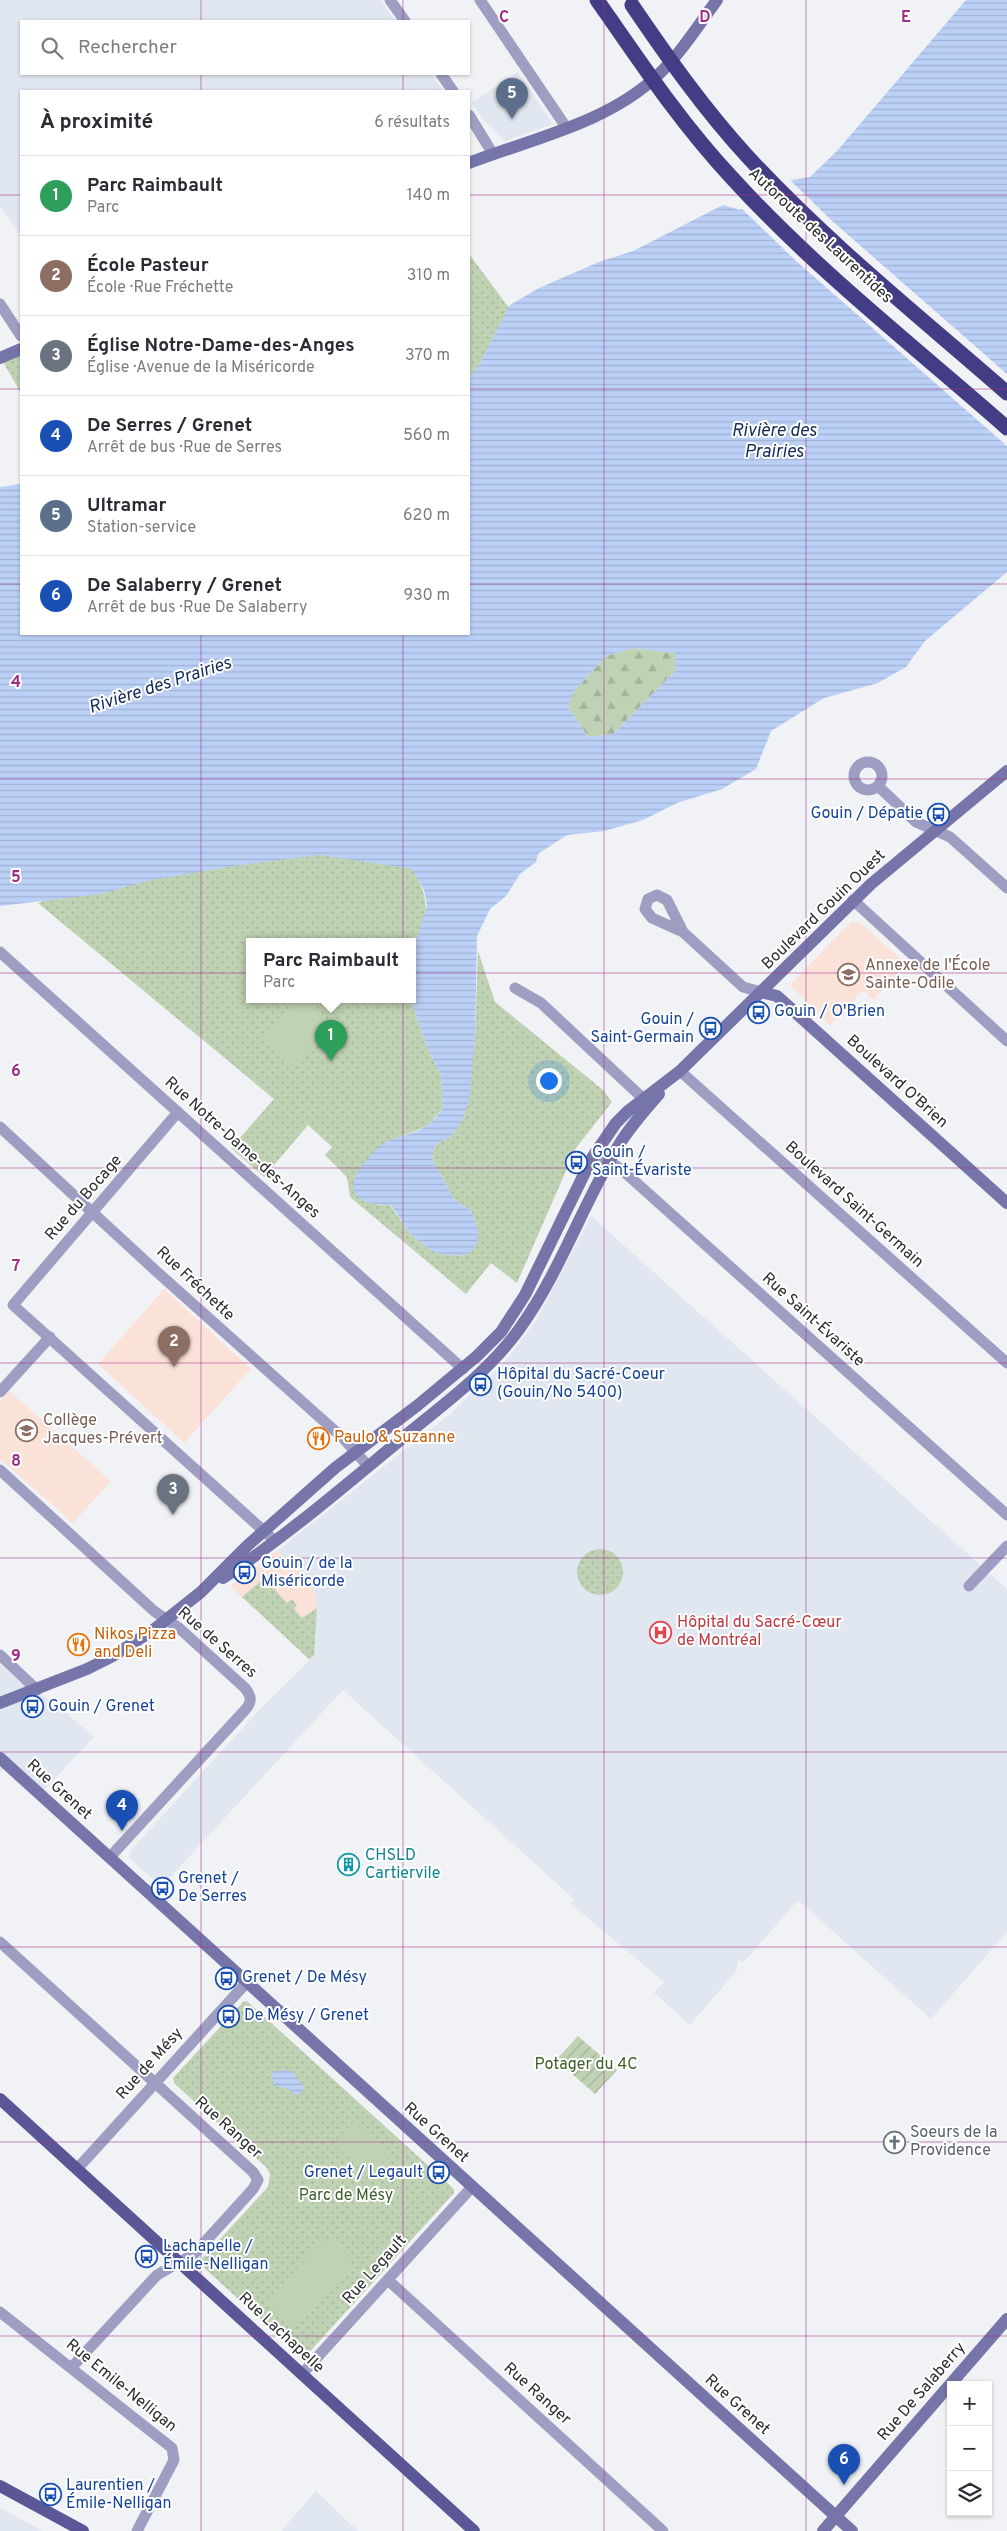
<!DOCTYPE html>
<html lang="fr">
<meta charset="utf-8">
<style>
:root{--surface:#fff;--page:#f7f7f7;--text:#2b2b33;--muted:#7c7c81;--line:#e1e1e2;--accent:#111827}
body{margin:0;font-family:Overpass,sans-serif;background:var(--page);color:var(--text)}
.controls{position:absolute;right:15px;bottom:15px;display:grid;overflow:hidden;border-radius:0px;box-shadow:0 1px 4px #0004}
.controls button{width:45px;height:45px;display:grid;place-items:center;padding:0;border:0;border-bottom:1px solid var(--line);background:var(--surface);color:var(--text);font:25px sans-serif}
.you{position:absolute;left:548px;top:1080px;width:18px;height:18px;margin:-12px;border:4px solid #fff;border-radius:50%;background:#1a73e8;box-shadow:0 0 0 8px #1a73e833}
.badge{display:grid;place-items:center;width:32px;height:32px;border-radius:50%;background:var(--accent);color:#fff;font-size:16px;font-weight:700}
.pin{position:absolute;translate:-50% -41px;filter:drop-shadow(0 1px 2px #0008)}
.pin::after{content:'';position:absolute;top:26px;width:18px;height:15px;background:inherit;clip-path:polygon(0 0,100% 0,50% 100%)}
.popup{position:absolute;left:246px;top:938px;width:170px;height:65px;box-sizing:border-box;display:grid;place-content:center;border-radius:0px;background:var(--surface);filter:drop-shadow(0 1px 4px #0005);font-size:16px;white-space:nowrap;color:var(--muted)}
.popup b{font-size:19px;color:var(--text)}
.popup::after{content:'';position:absolute;left:50%;top:100%;margin-left:-10px;border:10px solid transparent;border-top-color:var(--surface)}
.list{margin:0;padding:0;list-style:none}
h2{display:flex;justify-content:space-between;align-items:center;height:65px;margin:0;padding:0 20px;font-size:21px}
h2 small{font-size:16px;font-weight:400;color:var(--muted)}
.list li{display:grid;grid-template-columns:32px 1fr auto;gap:15px;align-items:center;box-sizing:border-box;height:80px;padding:0 20px;border-top:1px solid var(--line)}
.list b{display:block;font-size:19px;white-space:nowrap}
.list p{margin:0;font-size:16px;white-space:nowrap;color:var(--muted)}
.list em{font-size:16px;font-style:normal;color:var(--muted)}
.icon{flex:none;width:28px;height:28px;fill:none;stroke:currentColor;stroke-width:2;stroke-linecap:round;stroke-linejoin:round}
.map{position:relative;flex:none;width:1007px;height:2531px;overflow:hidden}
.search{position:absolute;background:var(--surface);box-shadow:0 1px 4px #0004;left:20px;top:20px;width:450px;height:55px;display:flex;align-items:center;gap:12px;box-sizing:border-box;padding:0 18px;border-radius:0px;color:var(--muted);font-size:19px}
.panel{position:absolute;background:var(--surface);box-shadow:0 1px 4px #0004;left:20px;top:90px;width:450px;height:545px;border-radius:0px}
.map>svg:first-child{display:block}
.built{fill:#e1e7f0}
.education{fill:#fbe2d9}
.grass{fill:url(#grass-dots)}
.forest{fill:url(#forest-firs)}
.garden{fill:url(#garden-furrows)}
.pitch{fill:#bfd2b3}
.water{fill:url(#water-rules);fill-rule:evenodd}
.pier{fill:#f0f2f5}
.lines{fill:none;stroke-linecap:round;stroke-linejoin:round}
.street{stroke:#9d9ec2;stroke-width:11}
.secondary{stroke:#7575a9;stroke-width:12}
.primary{stroke:#595796;stroke-width:12}
.highway{stroke:#433d85;stroke-width:15}
.highway-bridge{stroke:#433d85;stroke-width:15}
.grid{fill:none;stroke:#a02d88;stroke-width:1;stroke-opacity:0.55}
.labels{text-anchor:middle;dominant-baseline:central;stroke-width:4;stroke-linejoin:round;paint-order:stroke}
.street-label{font-size:16px;fill:#2c2c2e;stroke:#fff}
.transit-label{font-size:16px;fill:#164399;stroke:#fff;text-anchor:start}
.education-label{font-size:16px;fill:#785e54;stroke:#fff;text-anchor:start}
.food-label{font-size:16px;fill:#c56008;stroke:#fff;text-anchor:start}
.health-label{font-size:16px;fill:#be3a42;stroke:#fff;text-anchor:start}
.culture-label{font-size:16px;fill:#0d838f;stroke:#fff;text-anchor:start}
.park-label{font-size:16px;fill:#3e5d27;stroke:#fff}
.worship-label{font-size:16px;fill:#5b616d;stroke:#fff;text-anchor:start}
.water-label{font-size:18px;font-style:italic;fill:#132a57;stroke:#fff}
.grid-label{font-size:16px;text-anchor:middle;font-weight:bold;fill:#a02d88;stroke:#fff;stroke-width:4;stroke-linejoin:round;paint-order:stroke}
</style>
<div class="map">
<svg width="1007" height="2531" viewBox="0 0 1007 2531">
<defs>
<pattern id="grass-dots" width="8" height="8" patternUnits="userSpaceOnUse" patternTransform="scale(1.25)"><rect width="8" height="8" fill="#bfd2b3"/><path d="M2 2h.1M6 6h.1" fill="none" stroke="#a4b49a" stroke-width="1.8" stroke-linecap="round"/></pattern>
<pattern id="forest-firs" width="22" height="20" patternUnits="userSpaceOnUse" patternTransform="scale(1.25)"><rect width="22" height="20" fill="#bfd2b3"/><path d="M5 1l3.5 6h-7zM16 11l3.5 6h-7z" fill="#a4b49a"/></pattern>
<pattern id="garden-furrows" width="10" height="10" patternUnits="userSpaceOnUse" patternTransform="scale(1.25)"><rect width="10" height="10" fill="#bfd2b3"/><path d="M-1 1l2-2M0 10L10 0M9 11l2-2" fill="none" stroke="#a4b49a"/></pattern>
<pattern id="water-rules" width="6" height="5" patternUnits="userSpaceOnUse" patternTransform="scale(1.25)"><rect width="6" height="5" fill="#bbd0f6"/><path d="M0 2.5h6" fill="none" stroke="#a1b3d3"/></pattern>
</defs>
<rect width="100%" height="100%" fill="#f0f2f5"/>
<path class="built" d="M 0,0 L 381,0 L 395,21 L 21,21 L 21,74 L 431,74 L 444,91 L 21,91 L 21,236 L 0,206 Z
M 518,72 L 553,124 L 505,141 L 487,124 L 471,103 Z
M 591,1216 L 1007,1589 L 1007,1932 L 931,2019 L 798,1900 L 744,1962 L 738,1960 L 737,1970 L 690,2025 L 654,1993 L 664,1982 L 570,1903 L 574,1899 L 343,1690 L 161,1887 L 129,1857 L 132,1849 L 261,1708 L 314,1656 L 317,1608 L 307,1579 L 277,1551 L 450,1414 L 478,1387 L 481,1390 L 485,1387 L 483,1383 L 507,1359 L 535,1322 Z
M 0,1664 L 20,1682 L 55,1703 L 94,1737 L 44,1790 L 12,1760 L 0,1772 Z
M 316,2491 L 358,2531 L 281,2531 Z
M 0,2508 L 43,2531 L 0,2531 Z"/>
<path class="education" d="M 852,921 L 861,923 L 907,965 L 873,1000 L 863,990 L 830,1025 L 790,985 Z
M 164,1289 L 251,1369 L 184,1443 L 98,1364 Z
M 9,1391 L 111,1481 L 73,1523 L 0,1459 L 0,1401 Z
M 277,1551 L 307,1579 L 314,1590 L 317,1608 L 314,1656 L 309,1659 L 230,1586 L 242,1578 L 243,1579 L 248,1576 L 247,1573 Z"/>
<path class="grass" d="M 469,254 L 509,308 L 479,365 L 469,378 Z
M 21,351 L 21,393 L 3,362 Z
M 320,846 L 413,868 C 433,909 427,912 412,954 L 412,942 L 250,942 L 250,1000 L 411,1000 L 426,1045 L 441,1075 L 443,1108 L 428,1126 L 386,1142 L 377,1205 L 390,1205 L 413,1237 L 435,1253 L 459,1256 L 470,1253 L 476,1244 L 478,1230 L 471,1211 L 454,1199 L 432,1159 L 435,1145 L 451,1136 L 462,1121 L 475,1040 L 478,951 L 495,1002 L 603,1090 L 612,1102 L 576,1148 L 517,1283 L 491,1263 L 466,1294 L 350,1197 L 347,1177 L 325,1155 L 332,1147 L 308,1125 L 264,1177 L 231,1148 L 274,1099 L 38,903 L 96,884 Z
M577 1572a23 23 0 1 1 46 0a23 23 0 1 1-46 0Z
M 264,1578 L 287,1603 L 292,1599 L 297,1605 L 294,1609 L 302,1618 L 317,1608 L 314,1656 L 309,1659 L 242,1597 Z
M 247,2001 L 454,2189 L 454,2193 L 305,2357 L 301,2356 L 201,2265 L 201,2260 L 268,2187 L 270,2174 L 267,2168 L 174,2083 L 173,2078 L 243,2002 Z"/>
<path class="forest" d="M 634,648 L 676,653 L 676,670 L 613,734 L 588,737 L 568,707 L 574,691 L 606,656 Z"/>
<path class="garden" d="M 578,2036 L 617,2070 L 595,2094 L 556,2060 Z"/>
<path class="pitch" d="M 297,1000 L 302,1000 L 332,1026 L 294,1068 L 261,1039 Z
M 353,2122 L 390,2155 L 370,2177 L 333,2144 Z
M 328,2239 C 341,2241 355,2256 350,2269 L 302,2322 C 290,2330 278,2319 271,2309 L 271,2297 L 320,2243 Z"/>
<path class="water" d="M 966,0 L 1007,0 L 1007,572 L 925,641 L 906,667 L 878,683 L 824,698 L 771,731 L 756,769 L 722,789 L 677,803 L 643,820 L 604,831 L 567,835 L 538,854 L 536,862 L 520,874 L 506,896 L 490,909 L 477,936 L 475,1040 L 469,1100 L 462,1121 L 451,1136 L 435,1145 L 432,1159 L 454,1199 L 471,1211 L 478,1230 L 477,1244 L 470,1253 L 459,1256 L 435,1253 L 413,1237 L 391,1205 C 379,1205 362,1204 355,1193 C 346,1178 376,1147 388,1141 C 400,1136 417,1133 428,1125 C 434,1121 439,1113 443,1108 L 441,1075 L 426,1045 L 411,1000 L 412,954 L 427,905 L 424,890 L 412,869 L 320,855 L 241,865 L 146,881 L 102,894 L 0,906 L 0,487 L 21,484 L 21,634 L 469,634 L 469,378 L 479,365 L 510,305 L 539,288 L 599,262 L 633,251 L 723,205 L 740,210 L 792,180 L 810,177 L 837,151 ZM 634,648 L 675,653 L 676,670 L 613,734 L 588,737 L 568,707 L 574,691 L 606,656 Z
M 283,2070 L 291,2071 L 304,2087 L 301,2093 L 296,2095 L 287,2088 L 274,2086 L 271,2072 Z"/>
<path class="pier" d="M 789,179 L 830,219 L 1007,374 L 1007,446 L 796,261 L 740,207 Z"/>
<g class="lines">
<path class="street" d="M 390,0 L 405,21
M 480,0 L 566,127
M 441,74 L 453,91
M 469,115 L 493,154
M 0,304 L 21,336
M854 776a14 14 0 1 1 28 0a14 14 0 1 1-28 0Z
M 878,786 L 916,822 L 950,837 L 1007,888
M 853,900 L 1007,1041
M 683,932 L 667,900 L 657,895 L 648,899 L 645,909 L 652,918 L 683,932 L 743,987 L 761,992
M 0,952 L 463,1369
M 515,988 L 541,1003 L 649,1104
M 680,1071 L 1007,1363
M 178,1112 L 13,1305 L 275,1541
M 0,1127 L 156,1271 L 344,1439 L 368,1466
M 595,1152 L 621,1169 L 1007,1515
M 0,1392 L 50,1337
M 0,1470 L 154,1611 L 179,1628 L 245,1688 C 252,1697 252,1702 245,1710 L 110,1857
M 969,1586 L 1007,1546
M 0,1655 L 37,1690
M 0,1942 L 253,2172 L 258,2180 L 253,2189 L 194,2254 L 157,2275 L 72,2367
M 77,2169 L 247,1982
M 388,2280 L 663,2531
M 0,2312 L 172,2448 L 174,2460 L 137,2531
M 302,2374 L 472,2187"/>
<path class="secondary" d="M 469,163 C 531,139 608,123 658,75 C 681,53 698,26 717,0
M 0,358 L 21,349
M 761,992 L 777,996 L 1007,1203
M 223,1578 C 285,1537 342,1488 399,1441 C 441,1406 489,1372 520,1328 C 560,1272 582,1206 617,1148 C 629,1128 644,1111 659,1094
M 0,1703 L 87,1669 L 111,1657 L 152,1631 L 201,1592 L 247,1546 L 335,1468 L 418,1405 L 477,1356 L 501,1332 L 525,1295 L 592,1158 L 616,1123 L 628,1111 L 680,1071 L 871,884 L 1007,771
M 0,1758 L 852,2531
M 823,2531 L 1007,2319"/>
<path class="primary" d="M 0,2099 L 474,2531
M 0,2486 L 83,2531"/>
<path class="highway" d="M 597,0 L 611,20"/>
<path class="highway-bridge" d="M 632,5 C 668,58 704,109 747,156 C 826,242 919,316 1007,393
M 611,20 C 649,75 687,130 733,179 C 816,270 915,347 1007,428"/>
</g>
<path class="grid" d="M 201,0 L 201,21M 403,0 L 403,21M 604,0 L 604,2531M 806,0 L 806,2531M 201,74 L 201,91M 403,74 L 403,91M 0,195 L 21,195M 469,195 L 1007,195M 0,389 L 21,389M 469,389 L 1007,389M 0,584 L 21,584M 469,584 L 1007,584M 201,634 L 201,2531M 403,634 L 403,2531M 0,779 L 1007,779M 0,973 L 1007,973M 0,1168 L 1007,1168M 0,1363 L 1007,1363M 0,1558 L 1007,1558M 0,1752 L 1007,1752M 0,1947 L 1007,1947M 0,2142 L 1007,2142M 0,2336 L 1007,2336"/>
<defs>
<symbol id="bus-ring" viewBox="-11 -11 22 22"><circle r="9.5" fill="#fff" stroke="#1a4fb4" stroke-width="1.5"/><path d="M-5-6H5V4H4V6H2V4H-2V6H-4V4H-5ZM-3.5-4V0h7V-4ZM-3.5 1.2v1.5H-2V1.2ZM2 1.2v1.5H3.5V1.2Z" fill="#1a4fb4"/></symbol>
<symbol id="school-ring" viewBox="-11 -11 22 22"><circle r="9.5" fill="#fff" stroke="#8d6e63" stroke-width="1.5"/><path d="M0-5L7-2L0 1L-7-2ZM-4 1L0 2.5L4 1V4Q0 6-4 4Z" fill="#8d6e63"/></symbol>
<symbol id="restaurant-ring" viewBox="-11 -11 22 22"><circle r="9.5" fill="#fff" stroke="#e8710a" stroke-width="1.5"/><path d="M-5-6h1v4h1v-4h1v4h1v-4h1v5L-1.5 .5V6h-2V.5L-5-1ZM5-6V6H3V1.5H1.5Q1.5-4 5-6Z" fill="#e8710a"/></symbol>
<symbol id="hospital-ring" viewBox="-11 -11 22 22"><circle r="9.5" fill="#fff" stroke="#e0444e" stroke-width="1.5"/><path d="M-5-5h3v3.5h4V-5h3V5h-3V1.5h-4V5h-3Z" fill="#e0444e"/></symbol>
<symbol id="building-ring" viewBox="-11 -11 22 22"><circle r="9.5" fill="#fff" stroke="#0f9aa8" stroke-width="1.5"/><path d="M-4-6H4V6H1V3H-1V6H-4ZM-2.5-4.3h1.7v1.8h-1.7ZM.8-4.3h1.7v1.8H.8ZM-2.5-1h1.7V.8h-1.7ZM.8-1h1.7V.8H.8Z" fill="#0f9aa8"/></symbol>
<symbol id="church-ring" viewBox="-11 -11 22 22"><circle r="9.5" fill="#fff" stroke="#6b7280" stroke-width="1.5"/><path d="M-1.2-6h2.4v3.5h3.3v2.4h-3.3V6h-2.4V-.1h-3.3v-2.4h3.3Z" fill="#6b7280"/></symbol>
</defs>
<g fill-rule="evenodd">
<use href="#bus-ring" x="926" y="802" width="25" height="25"/>
<use href="#school-ring" x="836" y="962" width="25" height="25"/>
<use href="#bus-ring" x="746" y="1000" width="25" height="25"/>
<use href="#bus-ring" x="698" y="1016" width="25" height="25"/>
<use href="#bus-ring" x="564" y="1150" width="25" height="25"/>
<use href="#bus-ring" x="468" y="1372" width="25" height="25"/>
<use href="#school-ring" x="14" y="1418" width="25" height="25"/>
<use href="#restaurant-ring" x="306" y="1426" width="25" height="25"/>
<use href="#bus-ring" x="232" y="1560" width="25" height="25"/>
<use href="#hospital-ring" x="648" y="1620" width="25" height="25"/>
<use href="#restaurant-ring" x="66" y="1632" width="25" height="25"/>
<use href="#bus-ring" x="20" y="1694" width="25" height="25"/>
<use href="#building-ring" x="336" y="1852" width="25" height="25"/>
<use href="#bus-ring" x="150" y="1876" width="25" height="25"/>
<use href="#bus-ring" x="214" y="1966" width="25" height="25"/>
<use href="#bus-ring" x="216" y="2004" width="25" height="25"/>
<use href="#church-ring" x="882" y="2130" width="25" height="25"/>
<use href="#bus-ring" x="426" y="2160" width="25" height="25"/>
<use href="#bus-ring" x="134" y="2244" width="25" height="25"/>
<use href="#bus-ring" x="38" y="2482" width="25" height="25"/>
</g>
<g class="labels">
<g class="street-label">
<text transform="translate(820 236) rotate(43)">Autoroute des Laurentides</text>
<text transform="translate(824 910) rotate(-44)">Boulevard Gouin Ouest</text>
<text transform="translate(897 1082) rotate(42)">Boulevard O'Brien</text>
<text transform="translate(242 1148) rotate(42)">Rue Notre-Dame-des-Anges</text>
<text transform="translate(84 1198) rotate(-49)">Rue du Bocage</text>
<text transform="translate(854 1205) rotate(42)">Boulevard Saint-Germain</text>
<text transform="translate(195 1284) rotate(43)">Rue Fréchette</text>
<text transform="translate(813 1320) rotate(42)">Rue Saint-Évariste</text>
<text transform="translate(217 1643) rotate(41)">Rue de Serres</text>
<text transform="translate(59 1790) rotate(42)">Rue Grenet</text>
<text transform="translate(150 2064) rotate(-48)">Rue de Mésy</text>
<text transform="translate(228 2128) rotate(42)">Rue Ranger</text>
<text transform="translate(436 2133) rotate(42)">Rue Grenet</text>
<text transform="translate(375 2270) rotate(-48)">Rue Legault</text>
<text transform="translate(281 2333) rotate(43)">Rue Lachapelle</text>
<text transform="translate(121 2386) rotate(39)">Rue Emile-Nelligan</text>
<text transform="translate(922 2392) rotate(-49)">Rue De Salaberry</text>
<text transform="translate(537 2394) rotate(42)">Rue Ranger</text>
<text transform="translate(737 2405) rotate(42)">Rue Grenet</text>
</g>
<g class="transit-label">
<text x="923" y="814" text-anchor="end">Gouin / Dépatie</text>
<text x="774" y="1012">Gouin / O'Brien</text>
<text x="694" y="1020" text-anchor="end">Gouin /<tspan x="694" dy="18">Saint-Germain</tspan></text>
<text x="592" y="1153">Gouin /<tspan x="592" dy="18">Saint-Évariste</tspan></text>
<text x="497" y="1375">Hôpital du Sacré-Coeur<tspan x="497" dy="18">(Gouin/No 5400)</tspan></text>
<text x="261" y="1564">Gouin / de la<tspan x="261" dy="18">Miséricorde</tspan></text>
<text x="48" y="1707">Gouin / Grenet</text>
<text x="178" y="1879">Grenet /<tspan x="178" dy="18">De Serres</tspan></text>
<text x="242" y="1978">Grenet / De Mésy</text>
<text x="244" y="2016">De Mésy / Grenet</text>
<text x="423" y="2173" text-anchor="end">Grenet / Legault</text>
<text x="163" y="2247">Lachapelle /<tspan x="163" dy="18">Émile-Nelligan</tspan></text>
<text x="66" y="2486">Laurentien /<tspan x="66" dy="18">Émile-Nelligan</tspan></text>
</g>
<g class="education-label">
<text x="865" y="966">Annexe de l'École<tspan x="865" dy="18">Sainte-Odile</tspan></text>
<text x="43" y="1421">Collège<tspan x="43" dy="18">Jacques-Prévert</tspan></text>
</g>
<g class="food-label">
<text x="334" y="1438">Paulo &amp; Suzanne</text>
<text x="94" y="1635">Nikos Pizza<tspan x="94" dy="18">and Deli</tspan></text>
</g>
<g class="health-label">
<text x="677" y="1623">Hôpital du Sacré-Cœur<tspan x="677" dy="18">de Montréal</tspan></text>
</g>
<g class="culture-label">
<text x="365" y="1856">CHSLD<tspan x="365" dy="18">Cartiervile</tspan></text>
</g>
<g class="park-label">
<text x="586" y="2065">Potager du 4C</text>
<text x="346" y="2196">Parc de Mésy</text>
</g>
<g class="worship-label">
<text x="910" y="2133">Soeurs de la<tspan x="910" dy="18">Providence</tspan></text>
</g>
<g class="water-label">
<text x="774" y="431">Rivière des<tspan x="774" dy="21">Prairies</tspan></text>
<text transform="translate(160 686) rotate(-18)">Rivière des Prairies</text>
</g>
</g>
<g class="grid-label">
<text x="504" y="22">C</text>
<text x="705" y="22">D</text>
<text x="906" y="22">E</text>
<text x="16" y="687">4</text>
<text x="16" y="882">5</text>
<text x="16" y="1076">6</text>
<text x="16" y="1271">7</text>
<text x="16" y="1466">8</text>
<text x="16" y="1661">9</text>
</g>
</svg>
<div class="controls">
<button>+</button>
<button>−</button>
<button><svg class="icon" aria-label="layers" viewBox="0 0 24 24"><path d="M12 4l9 5-9 5-9-5zM3 14l9 5 9-5"/></svg></button>
</div>
<div class="you"></div>
<div class="pin badge" style="left:331px;top:1061px;background:#2e9e5b">1</div>
<div class="popup"><b>Parc Raimbault</b>Parc</div>
<div class="pin badge" style="left:174px;top:1367px;background:#8d6e63">2</div>
<div class="pin badge" style="left:173px;top:1515px;background:#6b7280">3</div>
<div class="pin badge" style="left:122px;top:1831px;background:#1a4fb4">4</div>
<div class="pin badge" style="left:512px;top:119px;background:#5c6f8a">5</div>
<div class="pin badge" style="left:844px;top:2485px;background:#1a4fb4">6</div>
<div class="search"><svg class="icon" aria-label="search" viewBox="0 0 24 24"><circle cx="10" cy="10" r="6"/><path d="M15 15l6 6"/></svg>Rechercher</div>
<section class="panel">
<h2>À proximité<small>6 résultats</small></h2>
<ul class="list">
<li><span class="badge" style="background:#2e9e5b">1</span><div><b>Parc Raimbault</b><p>Parc</p></div><em>140 m</em></li>
<li><span class="badge" style="background:#8d6e63">2</span><div><b>École Pasteur</b><p>École · Rue Fréchette</p></div><em>310 m</em></li>
<li><span class="badge" style="background:#6b7280">3</span><div><b>Église Notre-Dame-des-Anges</b><p>Église · Avenue de la Miséricorde</p></div><em>370 m</em></li>
<li><span class="badge" style="background:#1a4fb4">4</span><div><b>De Serres / Grenet</b><p>Arrêt de bus · Rue de Serres</p></div><em>560 m</em></li>
<li><span class="badge" style="background:#5c6f8a">5</span><div><b>Ultramar</b><p>Station-service</p></div><em>620 m</em></li>
<li><span class="badge" style="background:#1a4fb4">6</span><div><b>De Salaberry / Grenet</b><p>Arrêt de bus · Rue De Salaberry</p></div><em>930 m</em></li>
</ul>
</section>
</div>
